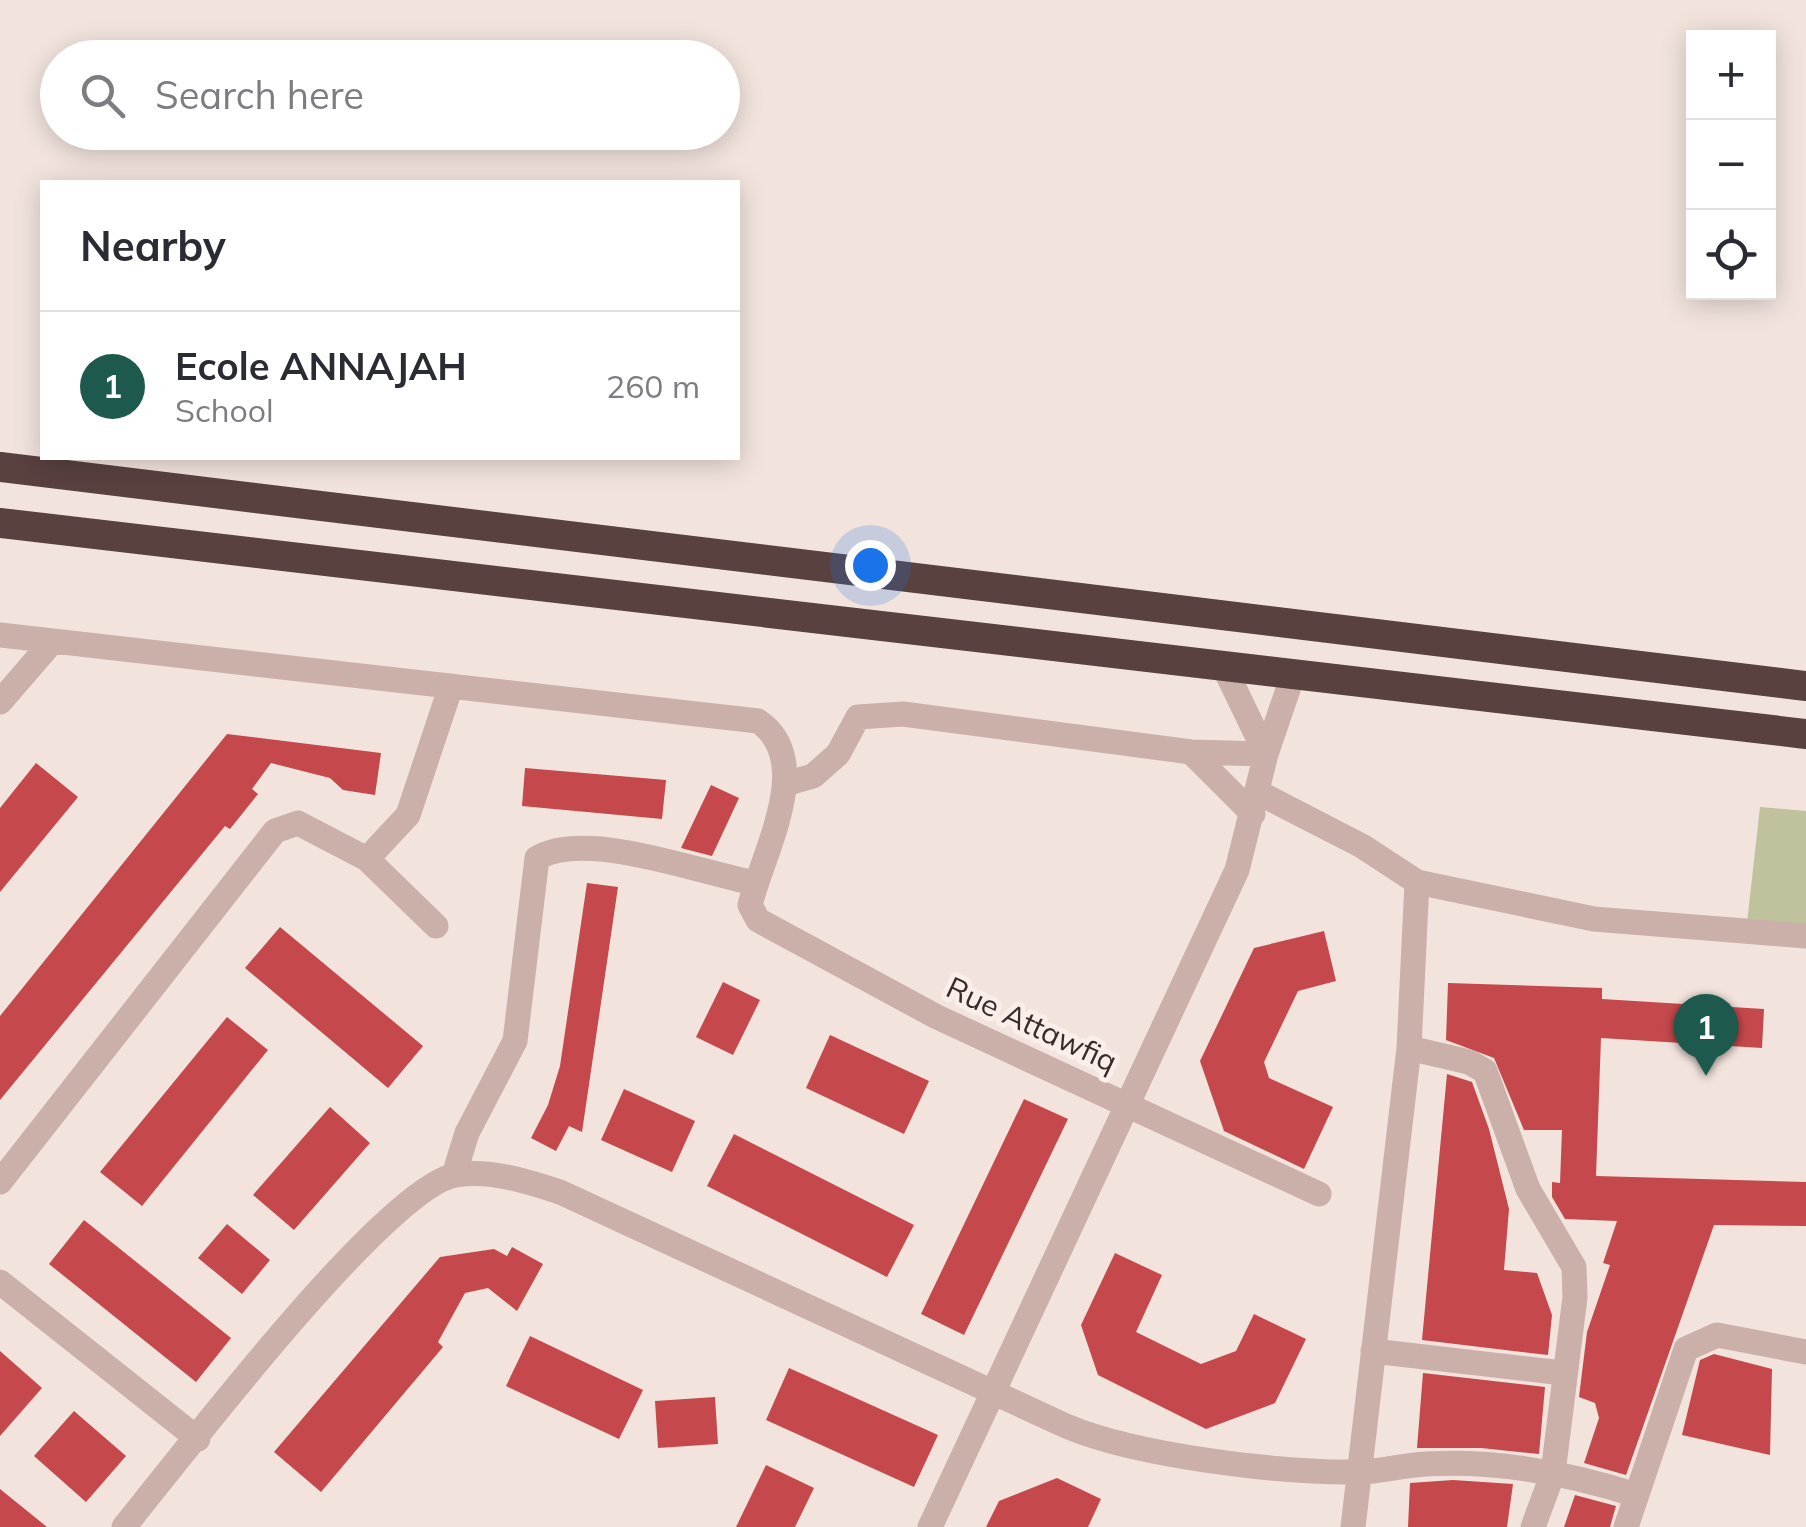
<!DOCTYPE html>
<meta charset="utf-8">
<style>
:root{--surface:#fff;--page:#f2f2f3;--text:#2b2b33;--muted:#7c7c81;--line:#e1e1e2;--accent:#1e594d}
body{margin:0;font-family:Mulish,sans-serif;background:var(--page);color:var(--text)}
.controls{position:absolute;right:30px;top:30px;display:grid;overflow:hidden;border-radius:0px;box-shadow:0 5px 25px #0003}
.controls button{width:90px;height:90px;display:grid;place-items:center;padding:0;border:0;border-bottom:2px solid var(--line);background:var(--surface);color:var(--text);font:50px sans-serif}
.you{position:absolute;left:870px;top:565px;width:35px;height:35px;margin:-25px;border:8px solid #fff;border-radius:50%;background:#1a73e8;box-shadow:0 0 0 15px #1a73e833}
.badge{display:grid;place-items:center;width:65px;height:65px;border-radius:50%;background:var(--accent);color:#fff;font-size:32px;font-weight:700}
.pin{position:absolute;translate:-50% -82px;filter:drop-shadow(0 2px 5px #0008)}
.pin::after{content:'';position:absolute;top:52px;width:35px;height:30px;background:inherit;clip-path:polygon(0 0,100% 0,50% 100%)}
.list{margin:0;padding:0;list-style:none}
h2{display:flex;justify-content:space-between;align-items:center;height:130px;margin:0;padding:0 40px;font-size:42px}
h2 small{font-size:32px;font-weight:400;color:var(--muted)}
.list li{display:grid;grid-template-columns:65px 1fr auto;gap:30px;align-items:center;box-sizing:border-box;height:150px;padding:0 40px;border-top:2px solid var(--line)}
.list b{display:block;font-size:38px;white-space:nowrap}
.list p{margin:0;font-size:32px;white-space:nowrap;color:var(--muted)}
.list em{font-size:32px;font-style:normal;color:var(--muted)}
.icon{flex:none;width:55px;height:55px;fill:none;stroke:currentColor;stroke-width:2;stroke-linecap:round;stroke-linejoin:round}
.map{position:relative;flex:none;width:1806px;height:1527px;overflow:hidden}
.search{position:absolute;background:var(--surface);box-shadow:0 5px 25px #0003;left:40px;top:40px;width:700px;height:110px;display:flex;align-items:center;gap:25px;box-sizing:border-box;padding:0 35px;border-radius:55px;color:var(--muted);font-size:38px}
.panel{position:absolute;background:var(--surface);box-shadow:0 5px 25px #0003;left:40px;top:180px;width:700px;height:280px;border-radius:0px}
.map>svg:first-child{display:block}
.green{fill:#bfc29d}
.building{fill:#c5484c}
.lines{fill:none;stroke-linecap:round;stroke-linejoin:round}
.minor{stroke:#cbafa9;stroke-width:25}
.highway{stroke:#594140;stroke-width:30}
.labels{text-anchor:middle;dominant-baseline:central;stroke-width:10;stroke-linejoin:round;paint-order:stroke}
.street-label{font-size:30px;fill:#382a29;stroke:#faeeea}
</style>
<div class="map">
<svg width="1806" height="1527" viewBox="0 0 1806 1527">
<rect width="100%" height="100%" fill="#f2e3dd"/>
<path class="green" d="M 1760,807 L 1806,811 L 1806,930 L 1747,923 Z"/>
<path class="building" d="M 227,734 L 381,753 L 375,795 L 343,790 L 330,778 L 271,763 L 252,789 L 258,794 L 230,829 L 225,826 L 0,1100 L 0,1016 Z
M 36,763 L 78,797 L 0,892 L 0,808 Z
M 525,768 L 666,780 L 662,819 L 522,806 Z
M 711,785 L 739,798 L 712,856 L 681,848 Z
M 587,883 L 618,887 L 582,1132 L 569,1126 L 556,1151 L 531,1138 L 548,1105 L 560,1066 Z
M 280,927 L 423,1046 L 388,1088 L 245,968 Z
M 1324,931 L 1336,981 L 1298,991 L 1264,1062 L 1269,1078 L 1333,1107 L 1304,1169 L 1224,1131 L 1200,1061 L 1254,948 Z
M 723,982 L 760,1000 L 733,1055 L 696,1037 Z
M 1448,983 L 1602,988 L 1602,999 L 1764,1009 L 1762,1048 L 1601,1038 L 1596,1176 L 1806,1182 L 1806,1226 L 1714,1225 L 1626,1475 L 1584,1463 L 1599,1418 L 1595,1403 L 1579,1397 L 1587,1332 L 1610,1265 L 1603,1263 L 1617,1221 L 1565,1219 L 1552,1197 L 1552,1182 L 1560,1183 L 1562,1130 L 1524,1130 L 1494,1058 L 1446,1040 Z
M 227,1017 L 268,1050 L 142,1206 L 100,1172 Z
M 830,1035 L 929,1081 L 904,1134 L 806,1088 Z
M 1447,1074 L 1472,1082 L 1489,1129 L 1509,1209 L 1504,1270 L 1537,1273 L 1552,1315 L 1548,1355 L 1422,1340 Z
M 624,1089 L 695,1121 L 672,1172 L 601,1140 Z
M 1024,1099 L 1068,1119 L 964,1335 L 921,1314 Z
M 330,1107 L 370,1143 L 294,1230 L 253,1195 Z
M 734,1134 L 914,1225 L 887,1277 L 707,1186 Z
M 84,1220 L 231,1338 L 196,1382 L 49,1264 Z
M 227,1224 L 270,1260 L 242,1294 L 198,1258 Z
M 512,1247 L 543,1264 L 517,1311 L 488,1288 L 465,1293 L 438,1342 L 443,1347 L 321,1492 L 274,1452 L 440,1257 L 494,1249 L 507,1256 Z
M 1115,1253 L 1162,1275 L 1136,1332 L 1201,1364 L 1236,1351 L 1254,1314 L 1306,1339 L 1275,1403 L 1206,1429 L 1098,1375 L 1081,1325 Z
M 530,1336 L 643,1390 L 619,1439 L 506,1386 Z
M 0,1351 L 42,1388 L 0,1436 Z
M 1714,1354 L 1772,1369 L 1770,1455 L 1682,1435 L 1700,1360 Z
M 789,1368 L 938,1435 L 914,1487 L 766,1420 Z
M 1423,1373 L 1545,1387 L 1539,1454 L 1481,1448 L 1417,1448 Z
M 715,1397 L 718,1444 L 658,1448 L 655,1401 Z
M 74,1411 L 126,1456 L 86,1502 L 34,1456 Z
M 766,1465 L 814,1488 L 795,1527 L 736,1527 Z
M 1057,1478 L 1101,1499 L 1088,1527 L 986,1527 L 999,1501 Z
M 1453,1480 L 1513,1484 L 1507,1527 L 1408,1527 L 1410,1483 Z
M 0,1489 L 47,1527 L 0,1527 Z
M 1575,1495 L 1616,1506 L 1610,1527 L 1564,1527 Z"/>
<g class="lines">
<path class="minor" d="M 0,635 L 758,721 C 816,760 763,852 750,905 L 758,920 L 937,1017 L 1319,1194
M 1223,665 L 1266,754
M 0,702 L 51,643
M 1191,752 L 1253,814
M 785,784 L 813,776 L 838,754 L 858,717 L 903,714 L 1191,752 L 1266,754
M 1259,793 L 1362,846 L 1417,882 L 1594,919 L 1806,936
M 367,859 L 408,815 L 451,686
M 1409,1048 L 1469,1062 L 1485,1071 L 1528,1189 L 1574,1267 L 1575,1297 L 1553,1473 L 1533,1527
M 454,1175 L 467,1133 L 515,1041 L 537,858 C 587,829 700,873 755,883
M 0,1182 L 275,831 L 298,823 L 367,859 L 436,926
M 0,1282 L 198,1439
M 1373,1351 L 1563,1373
M 124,1527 C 178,1461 386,1186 456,1175 C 490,1169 529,1182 560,1192 L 1066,1426 C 1137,1456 1280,1473 1358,1472 C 1381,1472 1403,1465 1426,1464 C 1498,1460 1568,1473 1636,1495
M 930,1527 L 1237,870 L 1266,754 L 1294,672
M 1353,1527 L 1409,1048 L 1417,882
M 1626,1527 L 1686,1349 L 1717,1335 L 1806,1352"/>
<path class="highway" d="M 0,467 L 1806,686
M 0,523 L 1806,734"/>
</g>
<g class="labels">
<g class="street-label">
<text transform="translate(1032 1024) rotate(25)">Rue Attawfiq</text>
</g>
</g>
</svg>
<div class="controls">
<button>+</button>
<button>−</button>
<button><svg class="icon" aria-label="locate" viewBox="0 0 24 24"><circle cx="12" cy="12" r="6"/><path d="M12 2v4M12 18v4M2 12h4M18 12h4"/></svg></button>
</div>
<div class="you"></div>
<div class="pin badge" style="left:1706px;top:1076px">1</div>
<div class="search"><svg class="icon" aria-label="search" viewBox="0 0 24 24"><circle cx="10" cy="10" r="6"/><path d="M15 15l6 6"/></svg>Search here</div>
<section class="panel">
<h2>Nearby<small></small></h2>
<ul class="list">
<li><span class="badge">1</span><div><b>Ecole ANNAJAH</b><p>School</p></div><em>260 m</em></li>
</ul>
</section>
</div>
